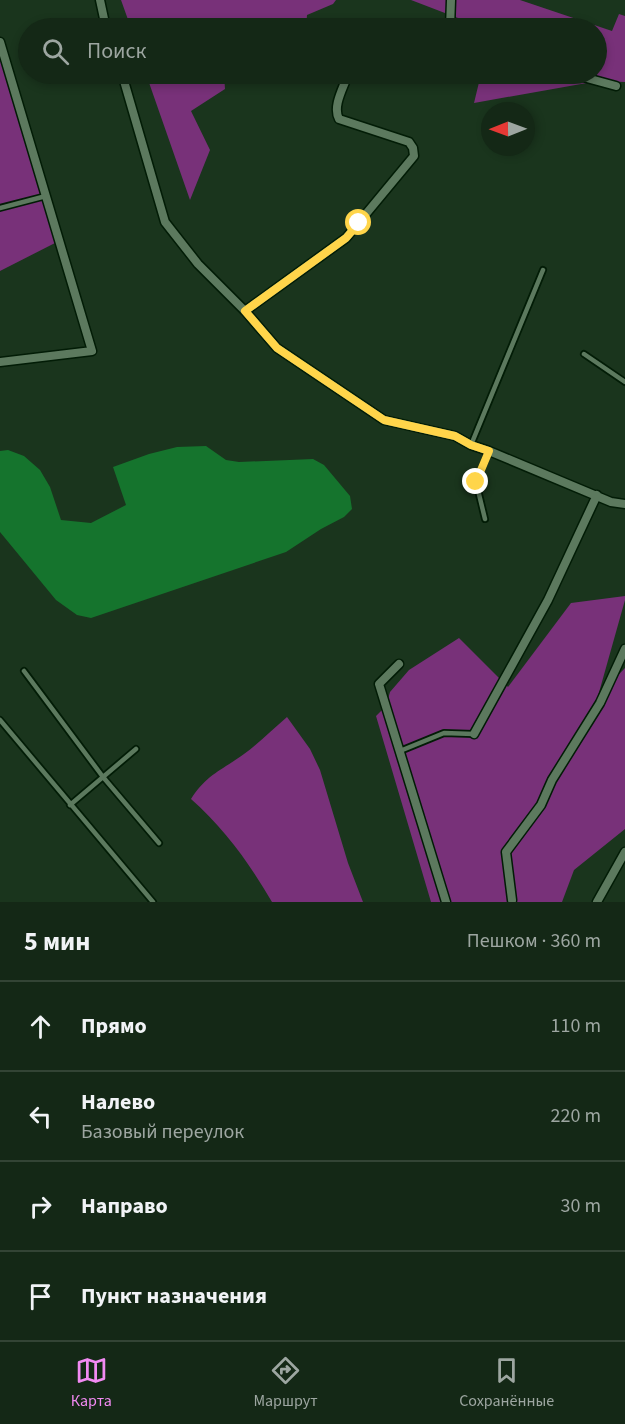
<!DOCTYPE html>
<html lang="ru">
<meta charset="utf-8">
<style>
:root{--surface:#142816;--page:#213423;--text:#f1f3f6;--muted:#9da6a1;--line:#334435;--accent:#f28af3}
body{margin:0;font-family:"Source Sans 3",sans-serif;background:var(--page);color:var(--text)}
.compass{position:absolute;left:481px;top:102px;width:54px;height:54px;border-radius:50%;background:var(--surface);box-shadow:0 3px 9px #0003;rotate:269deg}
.stop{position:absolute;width:18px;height:18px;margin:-14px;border:4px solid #ffd54a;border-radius:50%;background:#fff}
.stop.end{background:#ffd54a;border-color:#fff;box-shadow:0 2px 6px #0008}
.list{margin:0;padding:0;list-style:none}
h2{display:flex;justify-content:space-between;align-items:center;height:78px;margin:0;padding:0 24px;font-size:26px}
h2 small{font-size:20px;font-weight:400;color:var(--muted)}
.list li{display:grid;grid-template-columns:39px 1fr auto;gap:18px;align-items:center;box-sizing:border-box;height:90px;padding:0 24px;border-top:2px solid var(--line)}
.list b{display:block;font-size:22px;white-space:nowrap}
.list p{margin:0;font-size:20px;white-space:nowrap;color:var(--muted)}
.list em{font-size:20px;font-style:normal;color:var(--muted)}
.icon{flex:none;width:33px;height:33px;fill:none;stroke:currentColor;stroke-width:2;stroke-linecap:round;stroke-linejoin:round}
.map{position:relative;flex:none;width:625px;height:902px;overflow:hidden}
.search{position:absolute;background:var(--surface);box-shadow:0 3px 9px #0003;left:18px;right:18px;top:18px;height:66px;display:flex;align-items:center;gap:15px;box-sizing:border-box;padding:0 21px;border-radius:33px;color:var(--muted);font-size:22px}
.sheet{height:438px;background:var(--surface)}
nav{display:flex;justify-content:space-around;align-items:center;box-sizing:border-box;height:84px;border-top:2px solid var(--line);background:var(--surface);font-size:16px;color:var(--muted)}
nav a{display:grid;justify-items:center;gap:3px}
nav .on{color:var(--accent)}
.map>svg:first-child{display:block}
.forest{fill:#783179}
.water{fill:#15742d}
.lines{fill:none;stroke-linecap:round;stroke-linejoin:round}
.lane-casing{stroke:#021c06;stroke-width:8}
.street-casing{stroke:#021c06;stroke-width:11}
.lane{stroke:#5c795e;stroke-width:4.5}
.street{stroke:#5c795e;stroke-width:8}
.route{stroke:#ffd54a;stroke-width:8}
</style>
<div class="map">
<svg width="625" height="902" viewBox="0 0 625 902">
<rect width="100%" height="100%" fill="#1a351d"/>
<path class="forest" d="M 121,0 L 336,0 L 333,4 L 307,15 L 306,28 L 131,28 Z
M 411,0 L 520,0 L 612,31 L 619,14 L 625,16 L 625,82 L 598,81 L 474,103 L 481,74 L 596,74 L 596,28 L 484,28 Z
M 0,59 L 55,243 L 0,271 Z
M 146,74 L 224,74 L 225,89 L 191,111 L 210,150 L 190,200 Z
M 625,596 L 625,600 L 598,696 L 625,668 L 625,829 L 574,870 L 562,902 L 431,902 L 376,716 L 386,706 L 390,692 L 409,670 L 459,638 L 508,687 L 571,603 Z
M 287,717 L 310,749 L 320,770 L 348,863 L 363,902 L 272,902 C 250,864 224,828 191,799 C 206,775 222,770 244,754 C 259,743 273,729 287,717 Z"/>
<path class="water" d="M 206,446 L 226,460 L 239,462 L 313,459 L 324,465 L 350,496 L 352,509 L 344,517 L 321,529 L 286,552 L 91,618 L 77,615 L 56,600 L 0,532 L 0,451 L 8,450 L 24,456 L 40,470 L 50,487 L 61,520 L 91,523 L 126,505 L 113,467 L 149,454 L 177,447 Z"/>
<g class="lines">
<defs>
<path id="lane" d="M 0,208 L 46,196
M 584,354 L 625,382
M 471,445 L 543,270
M 485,519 L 476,482 L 489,451
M 24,671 L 103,777 L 159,843
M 0,720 L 153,902
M 400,751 L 444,733 L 474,734
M 70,805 L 136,749"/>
<path id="street" d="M 100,0 L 106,28
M 450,28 L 451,0
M 0,42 L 92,351 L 0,362
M 122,74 L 165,222 L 198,264 L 245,311 L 277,348 L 384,420 L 455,436 L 471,445 L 489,451 L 611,502 L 625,504
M 572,74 L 616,86
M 245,311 L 346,238 L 414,156 L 413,148 L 409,142 L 339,119 C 332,106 344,87 348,74
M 399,664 L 379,684 L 446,902
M 474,734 L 548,600 L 597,495
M 512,900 L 506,852 L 541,805 L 552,780 L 600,703 L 625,649
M 597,902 L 625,852"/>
</defs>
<use href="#lane" class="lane-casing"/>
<use href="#street" class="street-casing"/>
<use href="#lane" class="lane"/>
<use href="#street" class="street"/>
</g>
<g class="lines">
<path class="route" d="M 359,223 L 346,238 L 245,311 L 277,348 L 384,420 L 455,436 L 471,445 L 489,451 L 476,482"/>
</g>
</svg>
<svg class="compass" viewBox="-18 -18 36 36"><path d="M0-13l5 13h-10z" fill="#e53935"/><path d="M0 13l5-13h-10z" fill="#9da6a1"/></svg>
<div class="stop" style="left:359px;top:223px"></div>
<div class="stop end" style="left:476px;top:482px"></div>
<div class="search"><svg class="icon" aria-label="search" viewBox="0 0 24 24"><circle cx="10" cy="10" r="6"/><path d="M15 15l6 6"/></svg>Поиск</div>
</div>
<section class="sheet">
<h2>5 мин<small>Пешком · 360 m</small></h2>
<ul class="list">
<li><svg class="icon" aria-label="ahead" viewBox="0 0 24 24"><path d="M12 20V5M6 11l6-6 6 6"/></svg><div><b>Прямо</b></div><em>110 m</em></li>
<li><svg class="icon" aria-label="left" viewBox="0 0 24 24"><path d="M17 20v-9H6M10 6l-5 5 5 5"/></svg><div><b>Налево</b><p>Базовый переулок</p></div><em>220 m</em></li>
<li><svg class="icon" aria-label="right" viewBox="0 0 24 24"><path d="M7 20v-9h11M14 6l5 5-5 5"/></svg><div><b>Направо</b></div><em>30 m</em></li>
<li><svg class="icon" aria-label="arrive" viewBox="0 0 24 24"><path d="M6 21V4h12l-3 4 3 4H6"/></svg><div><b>Пункт назначения</b></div></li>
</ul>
</section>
<nav>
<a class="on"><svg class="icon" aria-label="map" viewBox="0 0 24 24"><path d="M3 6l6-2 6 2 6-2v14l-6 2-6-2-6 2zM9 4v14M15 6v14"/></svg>Карта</a>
<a><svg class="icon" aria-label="directions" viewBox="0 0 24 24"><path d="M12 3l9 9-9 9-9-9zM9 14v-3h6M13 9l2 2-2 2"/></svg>Маршрут</a>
<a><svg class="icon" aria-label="saved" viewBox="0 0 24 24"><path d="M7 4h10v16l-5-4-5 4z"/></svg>Сохранённые</a>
</nav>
